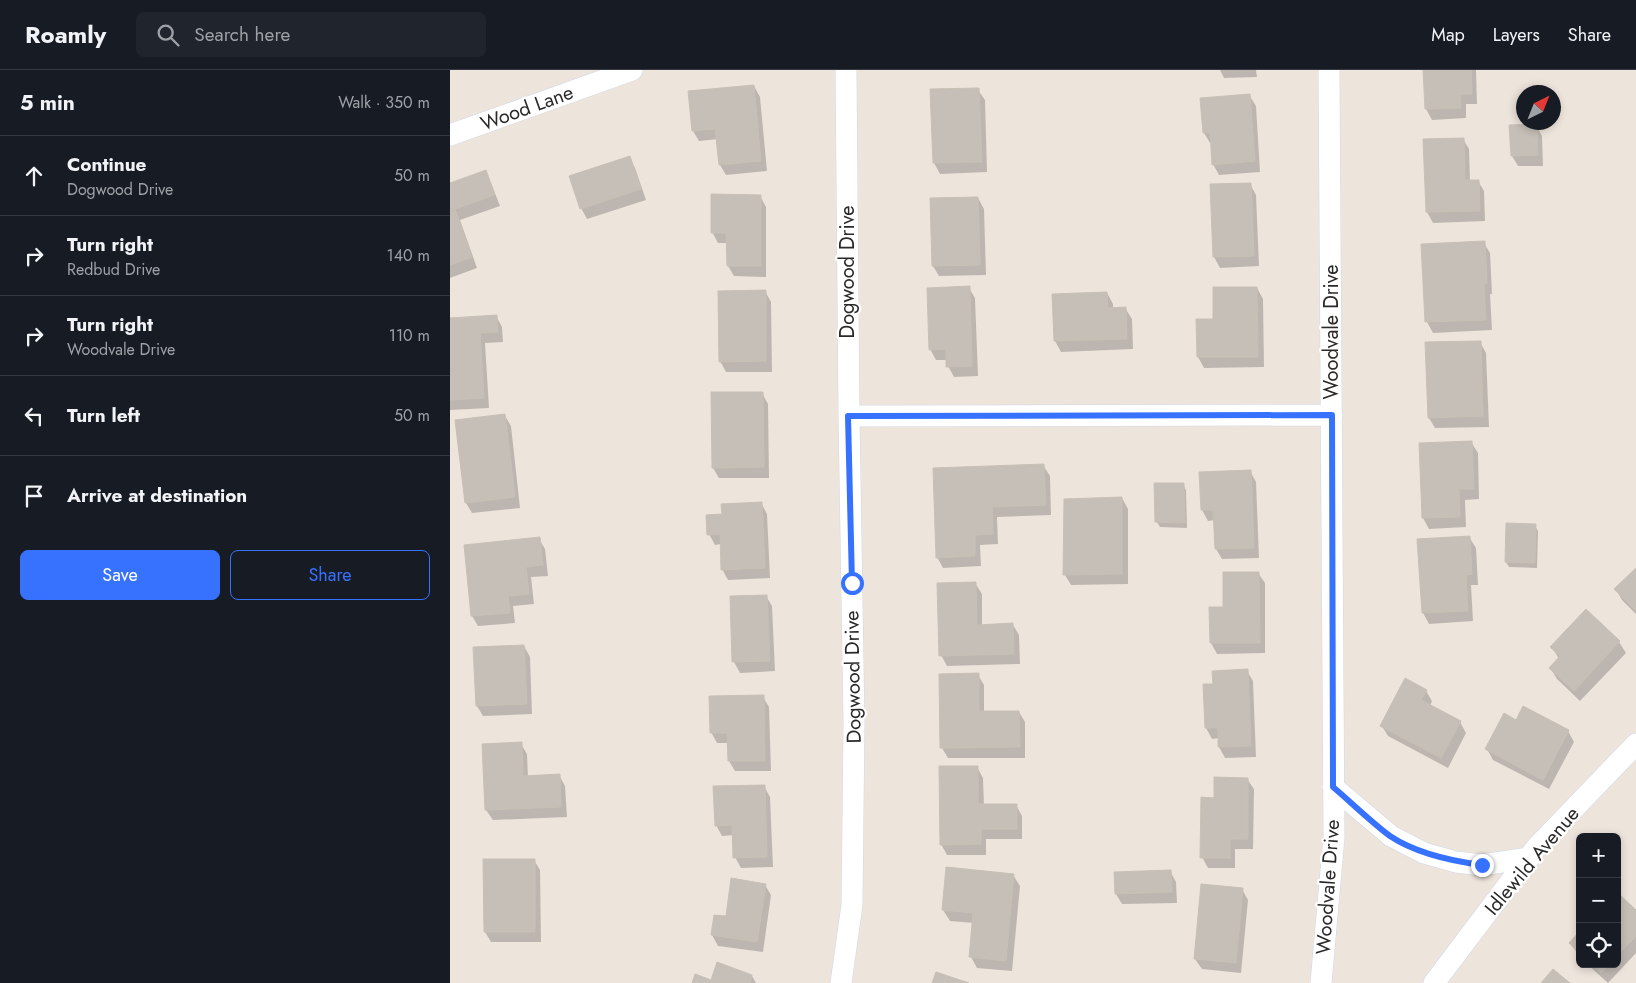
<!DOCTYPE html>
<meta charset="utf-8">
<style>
:root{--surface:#171b24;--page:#20242c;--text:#f1f3f6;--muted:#9ea1a6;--line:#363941;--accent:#3772ff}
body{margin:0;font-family:Jost,sans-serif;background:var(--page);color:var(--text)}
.controls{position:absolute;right:15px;bottom:15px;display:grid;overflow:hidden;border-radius:8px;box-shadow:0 2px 8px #0003}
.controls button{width:45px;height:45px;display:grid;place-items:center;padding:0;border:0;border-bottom:1px solid var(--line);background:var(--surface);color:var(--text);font:25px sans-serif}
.compass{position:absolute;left:1066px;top:15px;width:45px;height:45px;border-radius:50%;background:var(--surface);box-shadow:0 2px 8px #0003;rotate:43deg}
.stop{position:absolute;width:15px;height:15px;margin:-11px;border:4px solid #3772ff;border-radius:50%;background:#fff}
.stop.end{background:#3772ff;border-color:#fff;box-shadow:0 1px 5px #0008}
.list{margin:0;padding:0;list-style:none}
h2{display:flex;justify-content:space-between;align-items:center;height:65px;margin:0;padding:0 20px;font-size:21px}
h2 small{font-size:16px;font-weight:400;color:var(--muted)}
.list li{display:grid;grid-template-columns:32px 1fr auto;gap:15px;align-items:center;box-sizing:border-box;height:80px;padding:0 20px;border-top:1px solid var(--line)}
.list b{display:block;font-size:19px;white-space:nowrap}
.list p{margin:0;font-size:16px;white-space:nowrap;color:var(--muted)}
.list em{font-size:16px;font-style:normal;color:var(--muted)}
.actions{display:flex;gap:10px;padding:15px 20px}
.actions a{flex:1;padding:11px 0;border:1px solid var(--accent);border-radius:8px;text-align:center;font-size:18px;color:var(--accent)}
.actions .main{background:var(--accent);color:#fff}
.icon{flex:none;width:28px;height:28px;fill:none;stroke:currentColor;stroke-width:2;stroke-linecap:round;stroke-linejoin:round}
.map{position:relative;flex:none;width:1186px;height:913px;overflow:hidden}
header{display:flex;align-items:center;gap:30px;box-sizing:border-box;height:70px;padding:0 25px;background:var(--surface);border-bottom:1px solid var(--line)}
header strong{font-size:24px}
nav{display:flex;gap:28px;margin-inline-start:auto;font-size:18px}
.search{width:350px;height:45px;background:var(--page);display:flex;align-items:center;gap:12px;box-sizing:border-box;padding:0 18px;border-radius:8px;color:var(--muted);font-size:19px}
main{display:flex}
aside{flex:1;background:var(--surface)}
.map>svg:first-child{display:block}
.shadow{fill:#0003}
.building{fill:#c5bfb7;stroke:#c9c0b5}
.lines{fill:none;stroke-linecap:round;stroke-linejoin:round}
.minor-casing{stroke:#d1d7e4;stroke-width:22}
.minor{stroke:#fff;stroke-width:21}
.route{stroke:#3772ff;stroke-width:6}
.labels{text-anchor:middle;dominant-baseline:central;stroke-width:4.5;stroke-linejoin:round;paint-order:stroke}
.street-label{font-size:20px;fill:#2a2a2a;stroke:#fff}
</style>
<header>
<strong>Roamly</strong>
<div class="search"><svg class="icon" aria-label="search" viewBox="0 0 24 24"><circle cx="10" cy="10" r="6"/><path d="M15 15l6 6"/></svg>Search here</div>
<nav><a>Map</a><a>Layers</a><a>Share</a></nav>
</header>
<main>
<aside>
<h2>5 min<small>Walk · 350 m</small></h2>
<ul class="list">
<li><svg class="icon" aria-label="ahead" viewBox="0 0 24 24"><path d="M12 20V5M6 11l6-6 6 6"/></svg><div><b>Continue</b><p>Dogwood Drive</p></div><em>50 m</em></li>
<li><svg class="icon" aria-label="right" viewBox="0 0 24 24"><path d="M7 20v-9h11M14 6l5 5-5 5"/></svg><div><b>Turn right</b><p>Redbud Drive</p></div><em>140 m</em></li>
<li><svg class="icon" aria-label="right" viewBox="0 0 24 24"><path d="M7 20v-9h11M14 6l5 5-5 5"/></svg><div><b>Turn right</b><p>Woodvale Drive</p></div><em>110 m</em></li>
<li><svg class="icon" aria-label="left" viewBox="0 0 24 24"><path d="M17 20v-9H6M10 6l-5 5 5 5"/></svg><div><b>Turn left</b></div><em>50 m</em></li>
<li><svg class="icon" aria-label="arrive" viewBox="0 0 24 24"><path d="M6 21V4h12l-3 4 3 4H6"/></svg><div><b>Arrive at destination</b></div></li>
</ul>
<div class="actions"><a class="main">Save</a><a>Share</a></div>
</aside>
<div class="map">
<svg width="1186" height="913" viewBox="0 0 1186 913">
<rect width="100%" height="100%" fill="#ede4dc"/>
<path class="shadow" d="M 770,0 L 806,0 L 807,7 L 774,8 Z
M 975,0 L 1026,0 L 1027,34 L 1016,34 L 1016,48 L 982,50 L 976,39 Z
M 304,16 L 310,27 L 317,101 L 276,105 L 270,95 L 268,69 L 249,71 L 243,61 Z
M 528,20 L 535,30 L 537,102 L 490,104 L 484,93 Z
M 799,25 L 806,36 L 810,102 L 769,105 L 763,94 L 762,73 L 760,73 L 754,63 Z
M 1086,55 L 1092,66 L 1093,96 L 1068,96 L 1062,86 Z
M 1013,69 L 1019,79 L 1020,111 L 1028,111 L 1034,121 L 1035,151 L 983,153 L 977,142 L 975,70 Z
M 179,87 L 185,98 L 196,130 L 137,149 L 131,138 Z
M 35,102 L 41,113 L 50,136 L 10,150 L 27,198 L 0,208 L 0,115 Z
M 800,114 L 806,125 L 809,196 L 770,198 L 764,187 Z
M 310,126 L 316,137 L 316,207 L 284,206 L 278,196 L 278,173 L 268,173 L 262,162 Z
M 528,128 L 534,139 L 536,205 L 489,206 L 483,196 Z
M 1034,173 L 1040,183 L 1042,224 L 1040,224 L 1042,260 L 983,263 L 977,252 L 973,175 Z
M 519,218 L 525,228 L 528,306 L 504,307 L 498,296 L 497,290 L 486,290 L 480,279 Z
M 807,218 L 813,229 L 814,297 L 754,298 L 748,287 L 748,250 L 764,250 Z
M 315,221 L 321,232 L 322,302 L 276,302 L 270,291 Z
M 657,223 L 663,234 L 663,239 L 675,238 L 682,249 L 683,279 L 611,282 L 605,271 L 603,225 Z
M 46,246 L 52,257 L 53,272 L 35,273 L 39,338 L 0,340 L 0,249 Z
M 1030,272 L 1036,283 L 1039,357 L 985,358 L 979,348 Z
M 312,323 L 318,334 L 319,408 L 269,408 L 263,398 Z
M 55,346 L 61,356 L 70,438 L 22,443 L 16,433 Z
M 1021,372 L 1028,383 L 1029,429 L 1015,430 L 1016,457 L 979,459 L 973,448 L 971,374 Z
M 593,395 L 600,406 L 601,445 L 547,447 L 548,474 L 530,475 L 531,496 L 493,498 L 487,487 L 484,399 Z
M 800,401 L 806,412 L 809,488 L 772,489 L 766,479 L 765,450 L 758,451 L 752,440 Z
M 733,415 L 736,420 L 737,458 L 710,457 L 707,452 Z
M 672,428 L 678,439 L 678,514 L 621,515 L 615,505 Z
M 311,433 L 317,444 L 320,508 L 278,510 L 272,499 L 271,474 L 265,475 L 259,464 L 273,445 Z
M 1057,455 L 1085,456 L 1088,461 L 1087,498 L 1059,497 L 1056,492 Z
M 1019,467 L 1026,478 L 1028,515 L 1021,515 L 1023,551 L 979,554 L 973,543 L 969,470 Z
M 89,469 L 95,479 L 98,506 L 81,507 L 84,534 L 63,536 L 65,553 L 28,556 L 22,546 L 15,476 Z
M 1186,499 L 1186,544 L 1172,530 L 1166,519 Z
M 808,503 L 815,513 L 815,583 L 767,584 L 761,573 L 760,539 L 775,538 Z
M 525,513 L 532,524 L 532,556 L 563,555 L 569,565 L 570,594 L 497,596 L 491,585 Z
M 316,526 L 322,536 L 325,601 L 290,603 L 284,592 L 281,527 Z
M 1136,541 L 1169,572 L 1176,583 L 1130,631 L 1107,609 L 1101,599 L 1109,589 L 1102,577 Z
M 74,576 L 80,587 L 82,644 L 33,646 L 27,636 Z
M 797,601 L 803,611 L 806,687 L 775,688 L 769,677 L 769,668 L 762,669 L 756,658 L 754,615 L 764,615 Z
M 528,605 L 534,615 L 534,642 L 569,642 L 575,652 L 575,688 L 498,688 L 492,678 Z
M 976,621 L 982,631 L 980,636 L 1010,652 L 1016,663 L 998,698 L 938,666 L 932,656 Z
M 313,627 L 319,637 L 321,701 L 285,701 L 279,691 L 278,673 L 267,673 L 261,662 Z
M 1118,661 L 1124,672 L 1099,719 L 1043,690 L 1037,679 Z
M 71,674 L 77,684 L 78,707 L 109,705 L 115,716 L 117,747 L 43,750 L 36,740 Z
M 527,697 L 533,708 L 534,736 L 566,735 L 572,746 L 572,769 L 536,769 L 536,785 L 497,785 L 491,774 Z
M 797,709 L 804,719 L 803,779 L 785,779 L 785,798 L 758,798 L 752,787 L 765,729 Z
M 314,716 L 320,727 L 323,797 L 291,798 L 285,787 L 284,765 L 272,766 L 266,755 Z
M 84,790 L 90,800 L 91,872 L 41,872 L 35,862 Z
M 497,798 L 563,805 L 570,816 L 562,901 L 527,898 L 521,887 L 524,853 L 500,851 L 493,840 Z
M 720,801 L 726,812 L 727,833 L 672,834 L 666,824 Z
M 315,815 L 321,825 L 313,882 L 268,876 L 262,865 L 277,848 Z
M 792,819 L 798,830 L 791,903 L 752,899 L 745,889 Z
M 1167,824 L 1186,841 L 1186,883 L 1158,913 L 1137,894 L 1167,894 Z
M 1130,863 L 1130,887 L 1120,873 Z
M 302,906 L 306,913 L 244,913 Z"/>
<path class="building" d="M 973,0 L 1021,0 L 1022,24 L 1010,24 L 1011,38 L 975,39 Z
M 304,15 L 311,91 L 269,95 L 265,59 L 242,61 L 238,21 Z
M 529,18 L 532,92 L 483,93 L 480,19 Z
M 800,24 L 805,91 L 762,95 L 760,62 L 753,63 L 750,28 Z
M 1087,54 L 1088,85 L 1061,86 L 1059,55 Z
M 1014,68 L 1015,110 L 1029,110 L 1030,141 L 976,142 L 973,69 Z
M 180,86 L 191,119 L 130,139 L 119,106 Z
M 36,100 L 45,125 L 5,139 L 22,187 L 0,195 L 0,113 Z
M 801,113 L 804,186 L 763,187 L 760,114 Z
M 261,124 L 311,125 L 311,196 L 277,196 L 276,163 L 261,163 Z
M 528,127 L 530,195 L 482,196 L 480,128 Z
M 1035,171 L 1037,213 L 1034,214 L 1036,250 L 975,252 L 971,174 Z
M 520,216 L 522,296 L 496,297 L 496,279 L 479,280 L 477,218 Z
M 763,217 L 807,217 L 808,287 L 747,287 L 746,249 L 763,249 Z
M 316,220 L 316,291 L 269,292 L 268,221 Z
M 657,222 L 658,238 L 676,237 L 677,269 L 604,271 L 602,224 Z
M 47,245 L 48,262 L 30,263 L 34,328 L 0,330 L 0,248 Z
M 1031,271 L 1033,346 L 978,348 L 975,272 Z
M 261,322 L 313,322 L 314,397 L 262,398 Z
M 55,344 L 65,427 L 15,433 L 5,350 Z
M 1022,371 L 1024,419 L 1009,419 L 1010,447 L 972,448 L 969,373 Z
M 594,394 L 596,435 L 542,437 L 543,464 L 525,465 L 525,486 L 486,488 L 483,398 Z
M 801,400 L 804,478 L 765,479 L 763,440 L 751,440 L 749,402 Z
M 704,413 L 734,413 L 735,453 L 705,452 Z
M 672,427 L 672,504 L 613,505 L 614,429 Z
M 312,432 L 315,498 L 271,500 L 270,464 L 257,465 L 256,445 L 272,444 L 271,434 Z
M 1056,453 L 1086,454 L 1085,493 L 1055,492 Z
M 1020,466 L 1022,504 L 1016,505 L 1018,541 L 972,543 L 967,469 Z
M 90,467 L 93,495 L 76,497 L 79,524 L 58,526 L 60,543 L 21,546 L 14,475 Z
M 1186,498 L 1186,541 L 1164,519 Z
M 773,502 L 809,502 L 810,573 L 760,573 L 759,537 L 773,537 Z
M 526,512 L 527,555 L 563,553 L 564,584 L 489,586 L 487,513 Z
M 317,525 L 320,591 L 282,592 L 280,526 Z
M 1136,539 L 1170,571 L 1124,621 L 1099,598 L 1110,586 L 1100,577 Z
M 74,575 L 77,634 L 26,636 L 23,577 Z
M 798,599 L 801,676 L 768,677 L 768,658 L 755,658 L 753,614 L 763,614 L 762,601 Z
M 529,603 L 529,641 L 569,641 L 570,677 L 490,678 L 489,604 Z
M 955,608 L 977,620 L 971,630 L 1011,651 L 991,688 L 930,656 Z
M 314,625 L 315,691 L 278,691 L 277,663 L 260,663 L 259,626 Z
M 1073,636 L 1119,660 L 1093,710 L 1035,679 L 1054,643 L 1066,650 Z
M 72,672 L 73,706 L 110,704 L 111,737 L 35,740 L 32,674 Z
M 489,696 L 528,696 L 528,734 L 567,734 L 567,759 L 531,759 L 531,774 L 490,775 Z
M 764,707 L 798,708 L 798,769 L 780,769 L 780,788 L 750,788 L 751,727 L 764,728 Z
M 315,715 L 317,787 L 283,788 L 282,755 L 265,756 L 263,716 Z
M 33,789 L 85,789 L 85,862 L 34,862 Z
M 496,797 L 564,804 L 556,891 L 519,887 L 523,843 L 492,840 Z
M 721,800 L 722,822 L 665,824 L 664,802 Z
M 281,808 L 316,814 L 307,872 L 261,865 L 264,845 L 276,846 Z
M 751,814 L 793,818 L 786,893 L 744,889 Z
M 1167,822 L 1186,840 L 1186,866 L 1167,886 Z
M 1130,861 L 1130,883 L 1119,873 Z
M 267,892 L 302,905 L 300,913 L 242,913 L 245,904 L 261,910 Z
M 1141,894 L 1160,894 L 1151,903 Z
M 1103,899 L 1120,913 L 1091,913 Z
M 486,902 L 519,913 L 482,913 Z"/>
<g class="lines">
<defs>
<path id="minor" d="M 0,65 L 182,0
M 399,346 L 882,345
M 883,717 L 941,766 L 974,783 L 1006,792 L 1032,795 L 1079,788
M 391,913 L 402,835 L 404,653 L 399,346 L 396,0
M 871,913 L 884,767 L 879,0
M 984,913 L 1086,778 L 1186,674"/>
</defs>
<use href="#minor" class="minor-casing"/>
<use href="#minor" class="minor"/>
</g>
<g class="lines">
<path class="route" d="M 402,513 L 398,346 L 882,345 L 883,717 C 902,733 920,751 940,766 C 967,784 1001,791 1032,795"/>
</g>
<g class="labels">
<g class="street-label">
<text transform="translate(77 38) rotate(-20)">Wood Lane</text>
<text transform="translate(397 202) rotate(-90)">Dogwood Drive</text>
<text transform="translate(881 262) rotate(-90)">Woodvale Drive</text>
<text transform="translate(403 607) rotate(-91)">Dogwood Drive</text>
<text transform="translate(1082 791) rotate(-50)">Idlewild Avenue</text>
<text transform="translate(878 817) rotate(-86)">Woodvale Drive</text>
</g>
</g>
</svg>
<div class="controls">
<button>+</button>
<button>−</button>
<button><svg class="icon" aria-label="locate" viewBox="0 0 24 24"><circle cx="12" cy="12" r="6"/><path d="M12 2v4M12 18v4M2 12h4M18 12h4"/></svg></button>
</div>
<svg class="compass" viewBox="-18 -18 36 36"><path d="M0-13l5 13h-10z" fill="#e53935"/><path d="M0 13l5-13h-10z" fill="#9ea1a6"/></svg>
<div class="stop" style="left:402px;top:513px"></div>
<div class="stop end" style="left:1032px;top:795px"></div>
</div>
</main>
